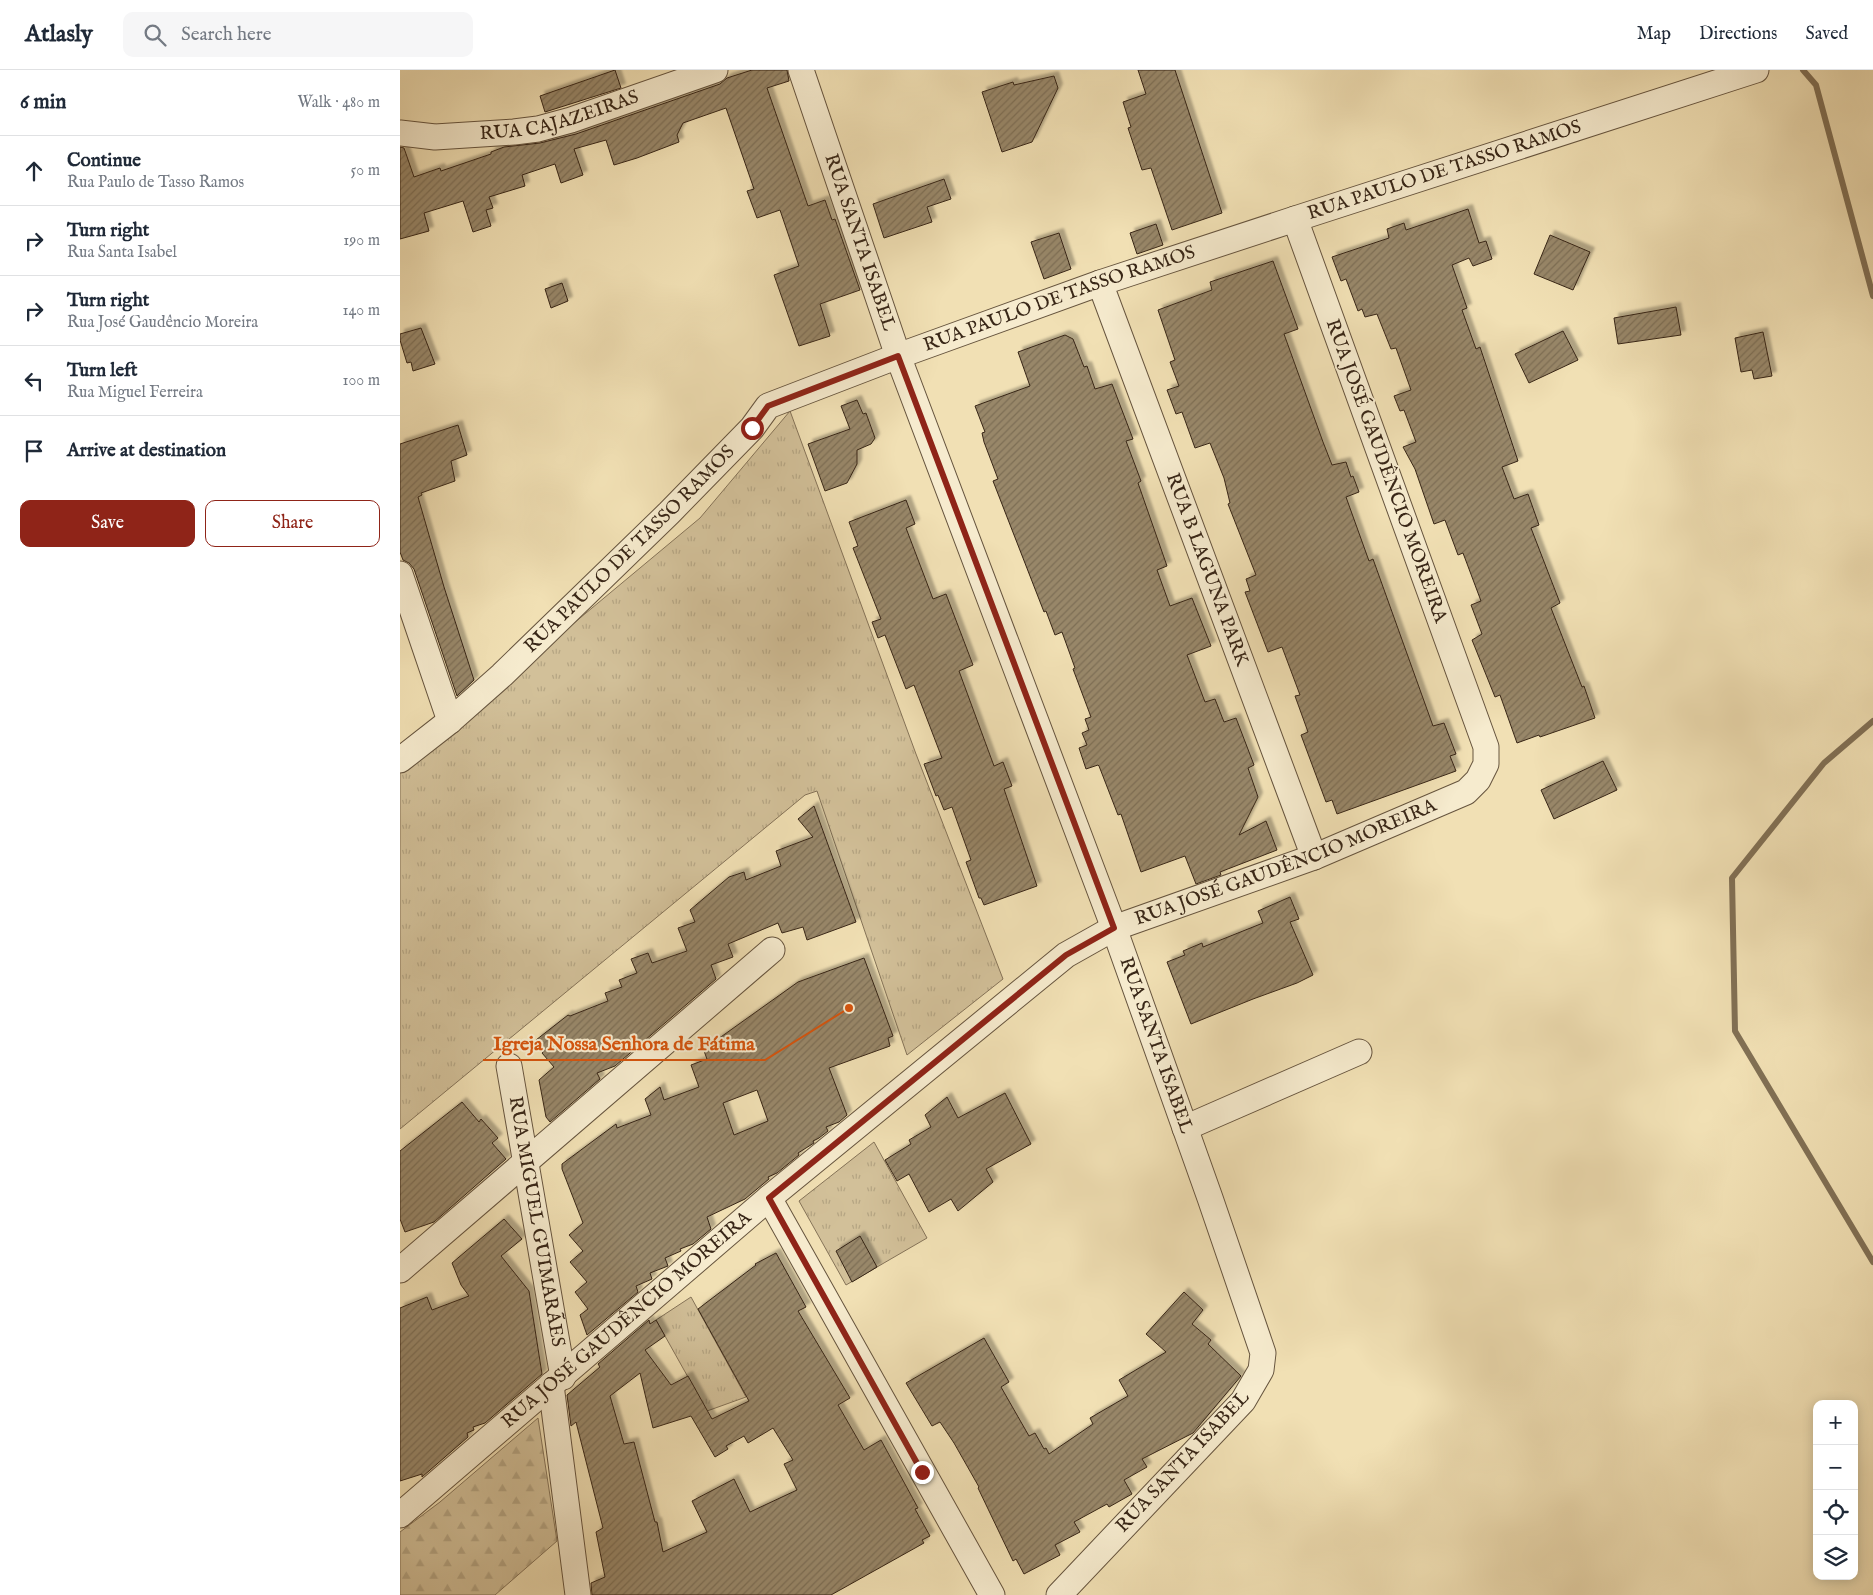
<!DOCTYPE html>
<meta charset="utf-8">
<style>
:root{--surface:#fff;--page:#f6f6f7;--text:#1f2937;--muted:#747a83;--line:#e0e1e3;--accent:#8f2418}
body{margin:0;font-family:"IM FELL English",serif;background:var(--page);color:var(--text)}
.controls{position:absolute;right:15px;bottom:15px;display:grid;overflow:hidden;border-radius:10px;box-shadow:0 2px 12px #0003}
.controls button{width:45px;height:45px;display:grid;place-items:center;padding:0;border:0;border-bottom:1px solid var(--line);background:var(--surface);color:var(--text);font:25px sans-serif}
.stop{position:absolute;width:15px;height:15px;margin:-11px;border:4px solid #8f2418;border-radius:50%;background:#fff}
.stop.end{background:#8f2418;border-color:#fff;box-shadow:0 1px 5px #0008}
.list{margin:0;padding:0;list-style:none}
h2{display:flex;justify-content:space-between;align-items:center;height:65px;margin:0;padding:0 20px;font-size:21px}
h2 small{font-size:16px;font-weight:400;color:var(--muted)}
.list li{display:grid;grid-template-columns:32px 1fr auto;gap:15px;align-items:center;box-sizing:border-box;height:70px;padding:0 20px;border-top:1px solid var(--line)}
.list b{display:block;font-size:19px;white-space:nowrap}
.list p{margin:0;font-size:16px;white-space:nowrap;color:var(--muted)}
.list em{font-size:16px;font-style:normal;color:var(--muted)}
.actions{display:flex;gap:10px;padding:15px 20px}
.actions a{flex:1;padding:11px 0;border:1px solid var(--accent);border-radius:10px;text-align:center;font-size:18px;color:var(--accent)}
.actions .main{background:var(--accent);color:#fff}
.icon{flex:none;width:28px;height:28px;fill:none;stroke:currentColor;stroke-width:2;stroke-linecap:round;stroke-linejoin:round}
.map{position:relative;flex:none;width:1473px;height:1525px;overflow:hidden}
header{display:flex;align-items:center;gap:30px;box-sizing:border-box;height:70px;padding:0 25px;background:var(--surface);border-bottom:1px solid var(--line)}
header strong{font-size:24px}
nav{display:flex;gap:28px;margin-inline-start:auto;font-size:18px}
.search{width:350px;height:45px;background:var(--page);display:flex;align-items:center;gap:12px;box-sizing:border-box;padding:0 18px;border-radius:10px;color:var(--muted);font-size:19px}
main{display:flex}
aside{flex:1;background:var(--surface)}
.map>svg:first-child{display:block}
.grass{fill:url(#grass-tufts);stroke:#857358}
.forest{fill:url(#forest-firs);stroke:#857358}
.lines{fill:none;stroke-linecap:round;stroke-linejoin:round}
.stream{stroke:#817055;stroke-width:6}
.building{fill:url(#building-hatch);stroke:#382617;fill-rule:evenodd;filter:url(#shadow)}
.minor-casing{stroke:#66543e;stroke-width:27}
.minor{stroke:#f6ebce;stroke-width:25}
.route{stroke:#8f2418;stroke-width:6}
.labels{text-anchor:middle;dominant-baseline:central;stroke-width:4;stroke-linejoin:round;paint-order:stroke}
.street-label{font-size:19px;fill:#382617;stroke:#f6ebce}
.leader{fill:none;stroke:#d6540d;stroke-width:2}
.callout-dot{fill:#d6540d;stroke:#f6ebce;stroke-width:2}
.callout-label{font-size:20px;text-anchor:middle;font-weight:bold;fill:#d6540d;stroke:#f6ebce;stroke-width:4;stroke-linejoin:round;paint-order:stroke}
</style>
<header>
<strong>Atlasly</strong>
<div class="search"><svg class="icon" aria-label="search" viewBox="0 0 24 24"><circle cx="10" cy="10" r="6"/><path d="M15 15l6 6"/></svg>Search here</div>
<nav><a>Map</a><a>Directions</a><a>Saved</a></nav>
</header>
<main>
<aside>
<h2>6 min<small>Walk · 480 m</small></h2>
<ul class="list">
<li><svg class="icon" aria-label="ahead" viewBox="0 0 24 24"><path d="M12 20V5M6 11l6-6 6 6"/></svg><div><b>Continue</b><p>Rua Paulo de Tasso Ramos</p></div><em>50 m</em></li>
<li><svg class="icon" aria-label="right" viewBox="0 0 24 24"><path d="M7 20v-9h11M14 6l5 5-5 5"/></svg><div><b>Turn right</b><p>Rua Santa Isabel</p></div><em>190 m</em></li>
<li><svg class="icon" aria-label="right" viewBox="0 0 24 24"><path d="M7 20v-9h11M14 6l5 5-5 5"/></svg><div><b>Turn right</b><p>Rua José Gaudêncio Moreira</p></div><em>140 m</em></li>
<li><svg class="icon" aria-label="left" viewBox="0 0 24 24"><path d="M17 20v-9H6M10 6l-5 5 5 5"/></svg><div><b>Turn left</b><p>Rua Miguel Ferreira</p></div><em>100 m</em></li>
<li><svg class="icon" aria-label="arrive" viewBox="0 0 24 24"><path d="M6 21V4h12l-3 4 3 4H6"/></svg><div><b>Arrive at destination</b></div></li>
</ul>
<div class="actions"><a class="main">Save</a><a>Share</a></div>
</aside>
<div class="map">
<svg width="1473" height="1525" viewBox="0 0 1473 1525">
<defs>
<pattern id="grass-tufts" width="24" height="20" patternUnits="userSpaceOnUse" patternTransform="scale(1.25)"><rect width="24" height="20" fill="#d2c099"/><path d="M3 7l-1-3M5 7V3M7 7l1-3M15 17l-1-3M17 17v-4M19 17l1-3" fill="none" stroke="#b5a583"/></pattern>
<pattern id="forest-firs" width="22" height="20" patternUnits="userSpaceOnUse" patternTransform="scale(1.25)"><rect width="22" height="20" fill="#d2c099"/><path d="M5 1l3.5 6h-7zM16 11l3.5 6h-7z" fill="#b5a583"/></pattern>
<pattern id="building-hatch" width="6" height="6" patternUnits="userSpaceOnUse" patternTransform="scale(1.25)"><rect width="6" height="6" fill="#988769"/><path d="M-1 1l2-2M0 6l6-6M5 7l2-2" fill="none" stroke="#7d6e55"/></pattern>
<filter id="shadow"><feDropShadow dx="4.5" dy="-4.5" stdDeviation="1" flood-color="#0004"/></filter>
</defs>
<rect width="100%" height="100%" fill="#f1e0b4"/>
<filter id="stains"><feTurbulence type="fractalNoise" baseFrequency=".004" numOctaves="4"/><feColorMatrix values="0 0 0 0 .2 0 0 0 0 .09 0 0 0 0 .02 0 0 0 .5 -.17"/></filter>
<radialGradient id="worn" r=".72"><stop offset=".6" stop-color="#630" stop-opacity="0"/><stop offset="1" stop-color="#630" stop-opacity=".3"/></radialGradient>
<path class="grass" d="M 390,341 L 516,684 L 603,909 L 507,985 L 417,721 L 405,725 L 0,1059 L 0,698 L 300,448 Z
M 474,1072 L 527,1168 L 446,1215 L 399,1131 Z
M 291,1227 L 346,1327 L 307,1341 L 256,1250 Z"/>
<path class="forest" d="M 138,1348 L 157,1471 L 95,1525 L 0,1525 L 0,1462 L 40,1432 Z"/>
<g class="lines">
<path class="stream" d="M 1403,0 L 1416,15 L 1473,226
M 1473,651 L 1424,693 L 1332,808 L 1335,961 L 1473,1192"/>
</g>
<path class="building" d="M 215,0 L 221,18 L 145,42 L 140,26 Z
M 352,0 L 387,0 L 389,11 L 367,18 L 408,136 L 425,130 L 432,150 L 435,149 L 460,220 L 420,234 L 430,266 L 399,276 L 374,205 L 399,196 L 380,140 L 357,148 L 347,121 L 354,119 L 326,38 L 283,53 L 277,65 L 279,72 L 237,88 L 214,95 L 206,70 L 174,79 L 183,105 L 161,113 L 155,94 L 122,105 L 125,116 L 89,127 L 93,138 L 86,140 L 91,156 L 73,162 L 63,131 L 24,143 L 29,161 L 0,169 L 0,77 L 4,78 L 14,107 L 40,98 L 41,101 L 91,84 L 91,82 L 104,77 L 140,73 L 176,64 L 320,14 L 327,8 Z
M 738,0 L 775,0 L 822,143 L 772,160 L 751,98 L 742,100 L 728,58 L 731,57 L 723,32 L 746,24 Z
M 654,6 L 658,18 L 632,72 L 602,82 L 582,22 L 613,12 L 614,15 Z
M 544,109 L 551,129 L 527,137 L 532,152 L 484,168 L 473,134 Z
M 1068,139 L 1079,173 L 1086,171 L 1092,189 L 1073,196 L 1069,188 L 1052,195 L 1067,238 L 1062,240 L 1076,279 L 1080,277 L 1118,391 L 1102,397 L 1114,429 L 1128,424 L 1139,455 L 1131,458 L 1160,533 L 1151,538 L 1182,617 L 1184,616 L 1195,648 L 1140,667 L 1139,665 L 1117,673 L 1100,625 L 1095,627 L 1072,570 L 1082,564 L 1071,535 L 1081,531 L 1063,483 L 1058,485 L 1045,450 L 1034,454 L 1015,399 L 1003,377 L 1016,372 L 1004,340 L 1000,341 L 994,326 L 1011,320 L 996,278 L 991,279 L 977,244 L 965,247 L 962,239 L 958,241 L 946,209 L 941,211 L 932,187 L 989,168 L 987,159 L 1004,153 L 1006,160 Z
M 756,154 L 763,175 L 737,184 L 730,163 Z
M 659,163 L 671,199 L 644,209 L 631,172 Z
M 1150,165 L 1190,182 L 1173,220 L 1134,204 Z
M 873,191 L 898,259 L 884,264 L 923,372 L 932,395 L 946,392 L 951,407 L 953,406 L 959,422 L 946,427 L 969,491 L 973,489 L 1033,656 L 1044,653 L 1056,684 L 1050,686 L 1056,701 L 937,744 L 932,730 L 926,732 L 901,665 L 908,662 L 895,626 L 900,625 L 882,577 L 868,582 L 845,522 L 850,521 L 846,509 L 856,505 L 828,434 L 830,433 L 824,408 L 810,373 L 795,378 L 782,342 L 776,344 L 767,320 L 779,316 L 770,292 L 775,290 L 758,240 L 812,220 L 810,212 Z
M 162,213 L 168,231 L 151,238 L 145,219 Z
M 1276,237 L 1281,265 L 1218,274 L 1214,248 Z
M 21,258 L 35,294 L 13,301 L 11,292 L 7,293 L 0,270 L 0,264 Z
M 1163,261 L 1178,290 L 1129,313 L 1115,284 Z
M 1363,262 L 1372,306 L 1354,309 L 1352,300 L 1341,302 L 1335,268 Z
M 665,265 L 673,269 L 684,297 L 687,296 L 695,319 L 712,314 L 733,369 L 726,371 L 741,411 L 738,413 L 767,496 L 757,500 L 770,536 L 792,528 L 811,576 L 787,585 L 805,632 L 815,629 L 824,652 L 836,648 L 854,695 L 848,698 L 858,727 L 839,765 L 866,751 L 877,780 L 820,802 L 821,805 L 796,814 L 785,786 L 741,802 L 721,744 L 718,745 L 699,696 L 698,695 L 686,699 L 679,678 L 687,675 L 682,663 L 689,660 L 685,649 L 691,647 L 673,599 L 675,598 L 662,562 L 655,565 L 646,541 L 644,542 L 593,411 L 598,409 L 584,372 L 582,363 L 585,362 L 575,336 L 630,316 L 618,282 Z
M 457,330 L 463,344 L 466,343 L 475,368 L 471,374 L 457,380 L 457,394 L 447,413 L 425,421 L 408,374 L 450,359 L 441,336 Z
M 58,355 L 67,385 L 51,391 L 55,411 L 21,423 L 22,425 L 18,427 L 44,517 L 74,610 L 57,626 L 14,499 L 9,493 L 3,490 L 0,482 L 0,374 Z
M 506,430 L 515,454 L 506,458 L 533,529 L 546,524 L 573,595 L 559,601 L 594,696 L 603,692 L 612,716 L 604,719 L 637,816 L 584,835 L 581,828 L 579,828 L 566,792 L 571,790 L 552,737 L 544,740 L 538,725 L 536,726 L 524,694 L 542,688 L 514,615 L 506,619 L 485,565 L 478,568 L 472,552 L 481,549 L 453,478 L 458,476 L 449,452 Z
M 1203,691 L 1217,720 L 1154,749 L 1141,720 Z
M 414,736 L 456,852 L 407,870 L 403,857 L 382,863 L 378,853 L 328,874 L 333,887 L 311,895 L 316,909 L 215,996 L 197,1003 L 200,1009 L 150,1052 L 146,1047 L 139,1010 L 154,997 L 142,983 L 145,980 L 136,970 L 168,945 L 170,946 L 208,931 L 205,923 L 222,917 L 219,910 L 237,903 L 231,889 L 248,883 L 252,893 L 287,881 L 278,858 L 295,852 L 290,840 L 329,807 L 344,802 L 346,810 L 381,796 L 376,781 L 413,767 L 398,749 Z
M 890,827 L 899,849 L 890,852 L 913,905 L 897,913 L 853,929 L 791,954 L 767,892 L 785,885 L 783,881 L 802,873 L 803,877 L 863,853 L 858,841 Z
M 464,888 L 493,966 L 488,968 L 490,976 L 429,998 L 447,1045 L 439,1052 L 426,1057 L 428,1061 L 419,1068 L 413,1071 L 414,1073 L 398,1083 L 399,1085 L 377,1103 L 368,1107 L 369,1109 L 345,1129 L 307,1147 L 311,1159 L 293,1174 L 280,1179 L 281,1181 L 265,1188 L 268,1196 L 250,1203 L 252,1209 L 236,1216 L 238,1222 L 187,1265 L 180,1245 L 188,1239 L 175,1222 L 187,1212 L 170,1192 L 183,1181 L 169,1165 L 183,1153 L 162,1099 L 162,1094 L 216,1054 L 217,1058 L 251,1045 L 245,1029 L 260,1017 L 264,1030 L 299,1017 L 291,995 L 307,989 L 304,981 L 311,974 L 398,912 ZM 357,1020 L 368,1051 L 334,1065 L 323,1033 Z
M 605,1023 L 631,1074 L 586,1099 L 593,1112 L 558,1141 L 551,1129 L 529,1142 L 509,1104 L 497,1111 L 485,1090 L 511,1074 L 509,1070 L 531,1057 L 525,1045 L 547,1027 L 558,1048 Z
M 62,1032 L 79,1052 L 81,1049 L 98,1068 L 92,1073 L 106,1089 L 34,1152 L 5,1162 L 0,1149 L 0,1081 Z
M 104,1149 L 122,1169 L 101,1186 L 129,1221 L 142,1304 L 85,1353 L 73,1357 L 74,1360 L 67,1363 L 68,1367 L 22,1407 L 22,1404 L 0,1411 L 0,1238 L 27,1227 L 32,1240 L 69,1226 L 61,1215 L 52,1193 Z
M 460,1166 L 477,1197 L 452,1212 L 436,1181 Z
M 376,1183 L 406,1237 L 398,1241 L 450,1328 L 438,1335 L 464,1380 L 481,1370 L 518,1438 L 515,1439 L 530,1466 L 522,1470 L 524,1473 L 431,1525 L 192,1525 L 191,1513 L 205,1507 L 196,1462 L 203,1458 L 176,1352 L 171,1356 L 167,1325 L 200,1297 L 198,1294 L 249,1250 L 250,1254 L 256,1250 L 265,1266 L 245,1280 L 271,1315 L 288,1306 L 312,1349 L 349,1331 L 298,1239 L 356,1195 L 355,1194 ZM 240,1303 L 253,1358 L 291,1346 L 315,1387 L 328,1379 L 326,1376 L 344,1366 L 348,1373 L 373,1358 L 393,1390 L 384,1394 L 397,1420 L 350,1442 L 334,1409 L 292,1431 L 307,1462 L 263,1482 L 257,1452 L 255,1452 L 234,1372 L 224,1374 L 210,1326 Z
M 784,1222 L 803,1240 L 792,1254 L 811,1270 L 808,1274 L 841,1306 L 793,1363 L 742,1389 L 747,1397 L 724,1410 L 732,1424 L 709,1437 L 707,1434 L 674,1452 L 680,1462 L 655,1475 L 660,1485 L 624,1504 L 616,1489 L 613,1491 L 578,1418 L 579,1417 L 554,1373 L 540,1352 L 532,1356 L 506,1313 L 584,1268 L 609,1312 L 601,1317 L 629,1366 L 635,1363 L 644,1379 L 646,1378 L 649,1384 L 693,1354 L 690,1348 L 728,1326 L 719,1310 L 766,1282 L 746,1264 Z"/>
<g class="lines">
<defs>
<g id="minor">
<path id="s1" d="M 401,0 L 498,286 L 714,858 L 810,1128 L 863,1283 L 861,1300 L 843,1331 L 659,1525"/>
<path id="s2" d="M 0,63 L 35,67 L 114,62 L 138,59 L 171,50 L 315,0"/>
<path id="s3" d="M 700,213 L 914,787"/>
<path d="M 0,504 L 50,651"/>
<path id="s4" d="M 0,690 L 50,651 L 102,605 L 269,443 L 352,358 L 368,336 L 498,286 L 700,213 L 895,149 L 1356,0"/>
<path id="s5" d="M 109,996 L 163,1307"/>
<path d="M 785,1058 L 959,982"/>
<path d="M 369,1128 L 592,1525"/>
<path d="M 0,1200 L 372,880"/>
<path d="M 151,1315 L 178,1525"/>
<path id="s6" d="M 0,1445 L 369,1128 L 666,885 L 714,858 L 914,787 L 1066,722 L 1078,710 L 1086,694 L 1086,677 L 895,149"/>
</g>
</defs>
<use href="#minor" class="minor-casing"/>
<use href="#minor" class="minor"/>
</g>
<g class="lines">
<path class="route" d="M 352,358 L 368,336 L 498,286 L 714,858 L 666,885 L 369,1128 L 522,1402"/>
</g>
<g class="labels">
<g class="street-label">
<text stroke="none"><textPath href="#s2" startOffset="162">RUA CAJAZEIRAS</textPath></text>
<text stroke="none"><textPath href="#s4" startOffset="1228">RUA PAULO DE TASSO RAMOS</textPath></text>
<text stroke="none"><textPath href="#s1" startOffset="182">RUA SANTA ISABEL</textPath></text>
<text stroke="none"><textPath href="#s4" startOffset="822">RUA PAULO DE TASSO RAMOS</textPath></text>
<text transform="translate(986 401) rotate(70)">RUA JOSÉ GAUDÊNCIO MOREIRA</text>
<text stroke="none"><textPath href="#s4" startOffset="312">RUA PAULO DE TASSO RAMOS</textPath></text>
<text stroke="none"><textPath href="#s3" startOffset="306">RUA B LAGUNA PARK</textPath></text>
<text stroke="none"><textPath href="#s6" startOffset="1109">RUA JOSÉ GAUDÊNCIO MOREIRA</textPath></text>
<text stroke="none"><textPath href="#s1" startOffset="1038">RUA SANTA ISABEL</textPath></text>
<text stroke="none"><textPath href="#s5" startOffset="158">RUA MIGUEL GUIMARÃES</textPath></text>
<text stroke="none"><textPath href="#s6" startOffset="299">RUA JOSÉ GAUDÊNCIO MOREIRA</textPath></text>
<text transform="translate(783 1392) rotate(-47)">RUA SANTA ISABEL</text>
</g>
</g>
<path class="leader" d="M449 938L365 990H83"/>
<circle class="callout-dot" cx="449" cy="938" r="5"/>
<g class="callout-label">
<text x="224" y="980">Igreja Nossa Senhora de Fátima</text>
</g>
<rect width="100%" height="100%" filter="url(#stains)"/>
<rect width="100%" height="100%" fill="url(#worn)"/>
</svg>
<div class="controls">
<button>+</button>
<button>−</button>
<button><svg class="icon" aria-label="locate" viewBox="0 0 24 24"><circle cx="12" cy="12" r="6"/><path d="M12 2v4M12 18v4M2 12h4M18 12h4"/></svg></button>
<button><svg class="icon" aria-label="layers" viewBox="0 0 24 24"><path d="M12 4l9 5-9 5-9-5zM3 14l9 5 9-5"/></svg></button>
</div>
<div class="stop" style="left:352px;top:358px"></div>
<div class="stop end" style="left:522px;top:1402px"></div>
</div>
</main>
